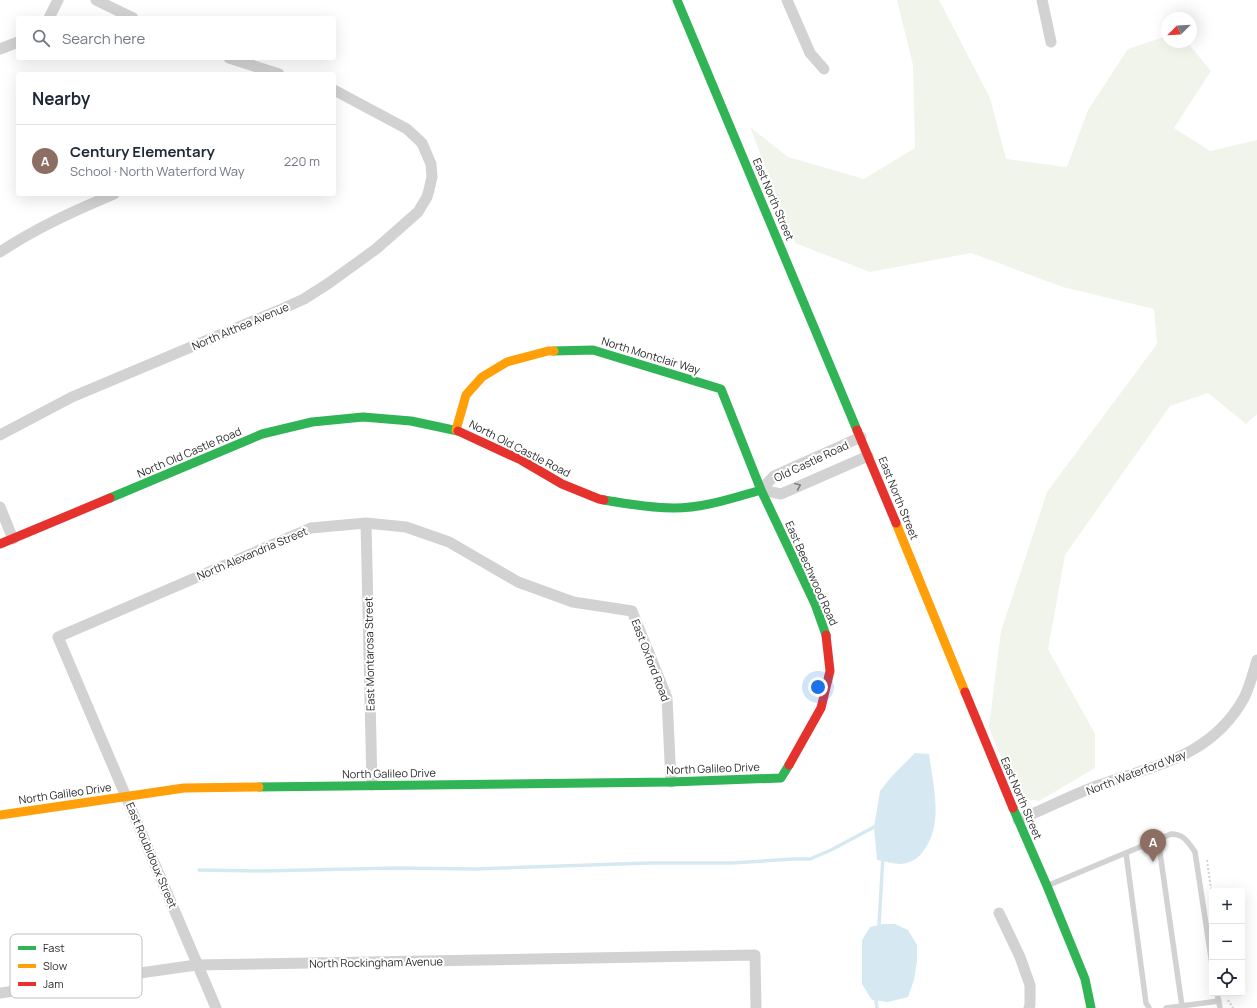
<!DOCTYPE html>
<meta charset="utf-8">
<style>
:root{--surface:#fff;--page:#f2f2f3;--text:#1f2937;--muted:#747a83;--line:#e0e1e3;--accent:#767676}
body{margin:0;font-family:Manrope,sans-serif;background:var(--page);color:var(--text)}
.controls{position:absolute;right:12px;bottom:12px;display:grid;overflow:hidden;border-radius:4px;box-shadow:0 4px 16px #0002}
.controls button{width:36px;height:36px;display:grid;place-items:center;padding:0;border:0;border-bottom:1px solid var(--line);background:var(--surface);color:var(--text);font:20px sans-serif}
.compass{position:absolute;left:1161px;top:12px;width:36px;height:36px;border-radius:50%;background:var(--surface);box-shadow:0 4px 16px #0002;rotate:246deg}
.you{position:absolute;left:818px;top:687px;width:14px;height:14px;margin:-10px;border:3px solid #fff;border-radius:50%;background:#1a73e8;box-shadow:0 0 0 6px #1a73e833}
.badge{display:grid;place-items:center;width:26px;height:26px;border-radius:50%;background:var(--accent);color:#fff;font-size:13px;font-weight:700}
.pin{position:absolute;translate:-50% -33px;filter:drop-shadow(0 1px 2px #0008)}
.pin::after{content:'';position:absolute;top:21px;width:14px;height:12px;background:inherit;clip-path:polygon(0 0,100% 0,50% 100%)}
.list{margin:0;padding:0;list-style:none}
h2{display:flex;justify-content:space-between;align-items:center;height:52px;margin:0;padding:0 16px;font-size:17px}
h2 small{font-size:13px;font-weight:400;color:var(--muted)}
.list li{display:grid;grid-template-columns:26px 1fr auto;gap:12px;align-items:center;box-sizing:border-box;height:72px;padding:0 16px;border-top:1px solid var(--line)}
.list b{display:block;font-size:15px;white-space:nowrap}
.list p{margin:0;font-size:13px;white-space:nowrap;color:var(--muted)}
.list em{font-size:13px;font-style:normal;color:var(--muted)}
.icon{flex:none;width:22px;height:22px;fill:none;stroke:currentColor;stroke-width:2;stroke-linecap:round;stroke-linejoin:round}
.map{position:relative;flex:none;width:1257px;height:1008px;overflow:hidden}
.search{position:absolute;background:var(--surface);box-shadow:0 4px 16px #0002;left:16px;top:16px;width:320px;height:44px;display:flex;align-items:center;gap:10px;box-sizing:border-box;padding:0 14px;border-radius:4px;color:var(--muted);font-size:15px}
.panel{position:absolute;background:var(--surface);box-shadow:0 4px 16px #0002;left:16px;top:72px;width:320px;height:124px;border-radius:4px}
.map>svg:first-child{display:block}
.green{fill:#f1f4ea}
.water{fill:#d6e9f2}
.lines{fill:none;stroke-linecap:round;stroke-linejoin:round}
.stream{stroke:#d6e9f2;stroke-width:3.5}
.path{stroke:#d2d2d2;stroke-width:2;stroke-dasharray:2 2;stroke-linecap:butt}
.lane{stroke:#d2d2d2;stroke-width:5.5}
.street{stroke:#d2d2d2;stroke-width:11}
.fast{stroke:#30b455;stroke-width:9}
.slow{stroke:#ff9f0a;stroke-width:9}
.jam{stroke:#e5322d;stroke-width:9}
.oneway{stroke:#808080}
.labels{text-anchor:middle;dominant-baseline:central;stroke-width:4;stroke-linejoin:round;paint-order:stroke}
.street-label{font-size:11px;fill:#2d2d2d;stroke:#fff}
.key{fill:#fff;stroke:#c0c0c0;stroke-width:1}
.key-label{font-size:11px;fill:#2d2d2d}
</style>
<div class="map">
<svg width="1257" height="1008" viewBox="0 0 1257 1008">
<rect width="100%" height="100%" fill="#fff"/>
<path class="green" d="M 897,0 L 939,0 L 990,98 L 1006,159 L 1067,167 L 1088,110 L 1128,49 L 1167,36 L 1167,42 L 1187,42 L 1211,71 L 1174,128 L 1210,151 L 1257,140 L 1257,414 L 1246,424 L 1208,393 L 1170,406 L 1065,555 L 1048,649 L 1095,734 L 1095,768 L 1039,801 L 1017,798 L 989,727 L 1001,631 L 1047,492 L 1157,344 L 1154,309 L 1063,287 L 971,253 L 870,272 L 795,243 L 750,127 L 788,157 L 864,179 L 915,148 L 913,65 Z"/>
<path class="water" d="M 915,753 L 929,754 C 933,785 944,823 924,850 C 919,858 911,863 901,864 C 894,864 885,861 877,860 L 874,827 L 880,791 L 892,776 Z
M 883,924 L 895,924 L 908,930 L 917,945 L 917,961 L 914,980 L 908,997 L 888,1002 L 872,1000 L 862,984 L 862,940 L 870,927 Z"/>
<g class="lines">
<path class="stream" d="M 199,870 L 262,871 L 396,868 L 475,869 L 649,863 L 732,863 L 793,859 L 810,859 L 831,850 L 874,827
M 879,925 L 883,856
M 876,1001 L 877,1008"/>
<path class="path" d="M 1207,860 L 1212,896
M 1228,1000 L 1233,1008"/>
<path class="lane" d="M 1158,839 L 1182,1006
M 1126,853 L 1146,1003 L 1149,1008
M 1049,885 L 1171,834 C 1184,834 1188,842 1195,852 L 1212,964
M 1217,993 L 1220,1008
M 1166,1008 L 1219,1001"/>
<path class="street" d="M 96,0 L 133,18
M 787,0 L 810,53 L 824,69
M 1042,0 L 1051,42
M 49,18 L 58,0
M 0,49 L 18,42
M 229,58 L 279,74
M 0,252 C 36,228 74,211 114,194
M 0,435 L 72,397 L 284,308 L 304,299 L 329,283 L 376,249 L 418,212 L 427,197 L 429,190 L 432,177 L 431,164 L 422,143 L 407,129 L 334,90
M 761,490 L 781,494 L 868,456
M 761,490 L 774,476 L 861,437
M 0,507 L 13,539
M 366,523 L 372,785
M 1018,820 C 1045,809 1072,795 1099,785 C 1157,765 1212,756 1244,698 C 1250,686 1253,673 1257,660
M 999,913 L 1020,957 L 1030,985 L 1030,1005 L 1029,1008
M 0,993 L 196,965 L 755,955 L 756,1008
M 216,1008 L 58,637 L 311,528 L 366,523 L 406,527 L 449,542 L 518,582 L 573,602 L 632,611 L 667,698 L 671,782"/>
<path class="fast" d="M 677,0 L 857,430
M 554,351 L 593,350 L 721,389 L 761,490 L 815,604 L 826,635
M 110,498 L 262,434 L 312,422 L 363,417 L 411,421 L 458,431
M 604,500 C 627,504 650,508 674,508 C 704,508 733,498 761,490
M 259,787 L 671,782 L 781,778 L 789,765
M 1013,808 L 1047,886 L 1085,979 L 1091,1008"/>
<path class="slow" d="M 456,430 L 466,395 L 482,377 L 507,362 L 548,351 L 554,351
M 896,523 L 965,692
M 0,815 L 184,788 L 259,787"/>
<path class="jam" d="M 857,430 L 896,523
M 458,431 L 521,460 L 562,484 L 599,499 L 604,500
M 0,544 L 110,498
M 965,692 L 1013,808
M 789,765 L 821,708 L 830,671 L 826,635"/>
</g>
<defs><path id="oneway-chevron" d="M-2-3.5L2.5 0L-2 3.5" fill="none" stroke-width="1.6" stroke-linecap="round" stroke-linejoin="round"/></defs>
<use class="oneway" href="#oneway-chevron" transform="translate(798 486) rotate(-23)"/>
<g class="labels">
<g class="street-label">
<text transform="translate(774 199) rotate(67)">East North Street</text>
<text transform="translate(240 326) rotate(-23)">North Althea Avenue</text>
<text transform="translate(651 355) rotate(17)">North Montclair Way</text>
<text transform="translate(520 448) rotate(27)">North Old Castle Road</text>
<text transform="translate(189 452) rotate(-23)">North Old Castle Road</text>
<text transform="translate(811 461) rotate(-25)">Old Castle Road</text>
<text transform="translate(899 498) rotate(68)">East North Street</text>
<text transform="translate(252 553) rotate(-23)">North Alexandria Street</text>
<text transform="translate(812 573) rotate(66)">East Beechwood Road</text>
<text transform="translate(369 654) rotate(-91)">East Montarosa Street</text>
<text transform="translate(651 660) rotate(69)">East Oxford Road</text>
<text transform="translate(713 768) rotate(-2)">North Galileo Drive</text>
<text transform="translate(1136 772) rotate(-21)">North Waterford Way</text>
<text transform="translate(389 773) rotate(-1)">North Galileo Drive</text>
<text transform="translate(65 793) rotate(-8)">North Galileo Drive</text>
<text transform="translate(1022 798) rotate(67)">East North Street</text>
<text transform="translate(152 855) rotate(67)">East Roubidoux Street</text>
<text transform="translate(376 962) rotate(-1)">North Rockingham Avenue</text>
</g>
</g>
<rect x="10" y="934" width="132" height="64" rx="6" class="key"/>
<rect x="18" y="946" width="18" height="4" fill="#30b455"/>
<rect x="18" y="964" width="18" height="4" fill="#ff9f0a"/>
<rect x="18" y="982" width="18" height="4" fill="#e5322d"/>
<g class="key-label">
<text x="43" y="952">Fast</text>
<text x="43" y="970">Slow</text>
<text x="43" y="988">Jam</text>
</g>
</svg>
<div class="controls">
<button>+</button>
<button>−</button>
<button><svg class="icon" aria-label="locate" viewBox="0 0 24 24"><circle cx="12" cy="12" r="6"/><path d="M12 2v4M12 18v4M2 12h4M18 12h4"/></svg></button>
</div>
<svg class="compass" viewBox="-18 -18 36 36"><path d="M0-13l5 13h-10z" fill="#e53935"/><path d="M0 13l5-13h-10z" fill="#747a83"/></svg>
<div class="you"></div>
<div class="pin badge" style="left:1153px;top:862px;background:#8d6e63">A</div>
<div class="search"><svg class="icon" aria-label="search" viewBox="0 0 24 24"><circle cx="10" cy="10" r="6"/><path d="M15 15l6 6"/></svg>Search here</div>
<section class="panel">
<h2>Nearby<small></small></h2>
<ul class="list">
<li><span class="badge" style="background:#8d6e63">A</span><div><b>Century Elementary</b><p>School · North Waterford Way</p></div><em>220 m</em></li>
</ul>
</section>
</div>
